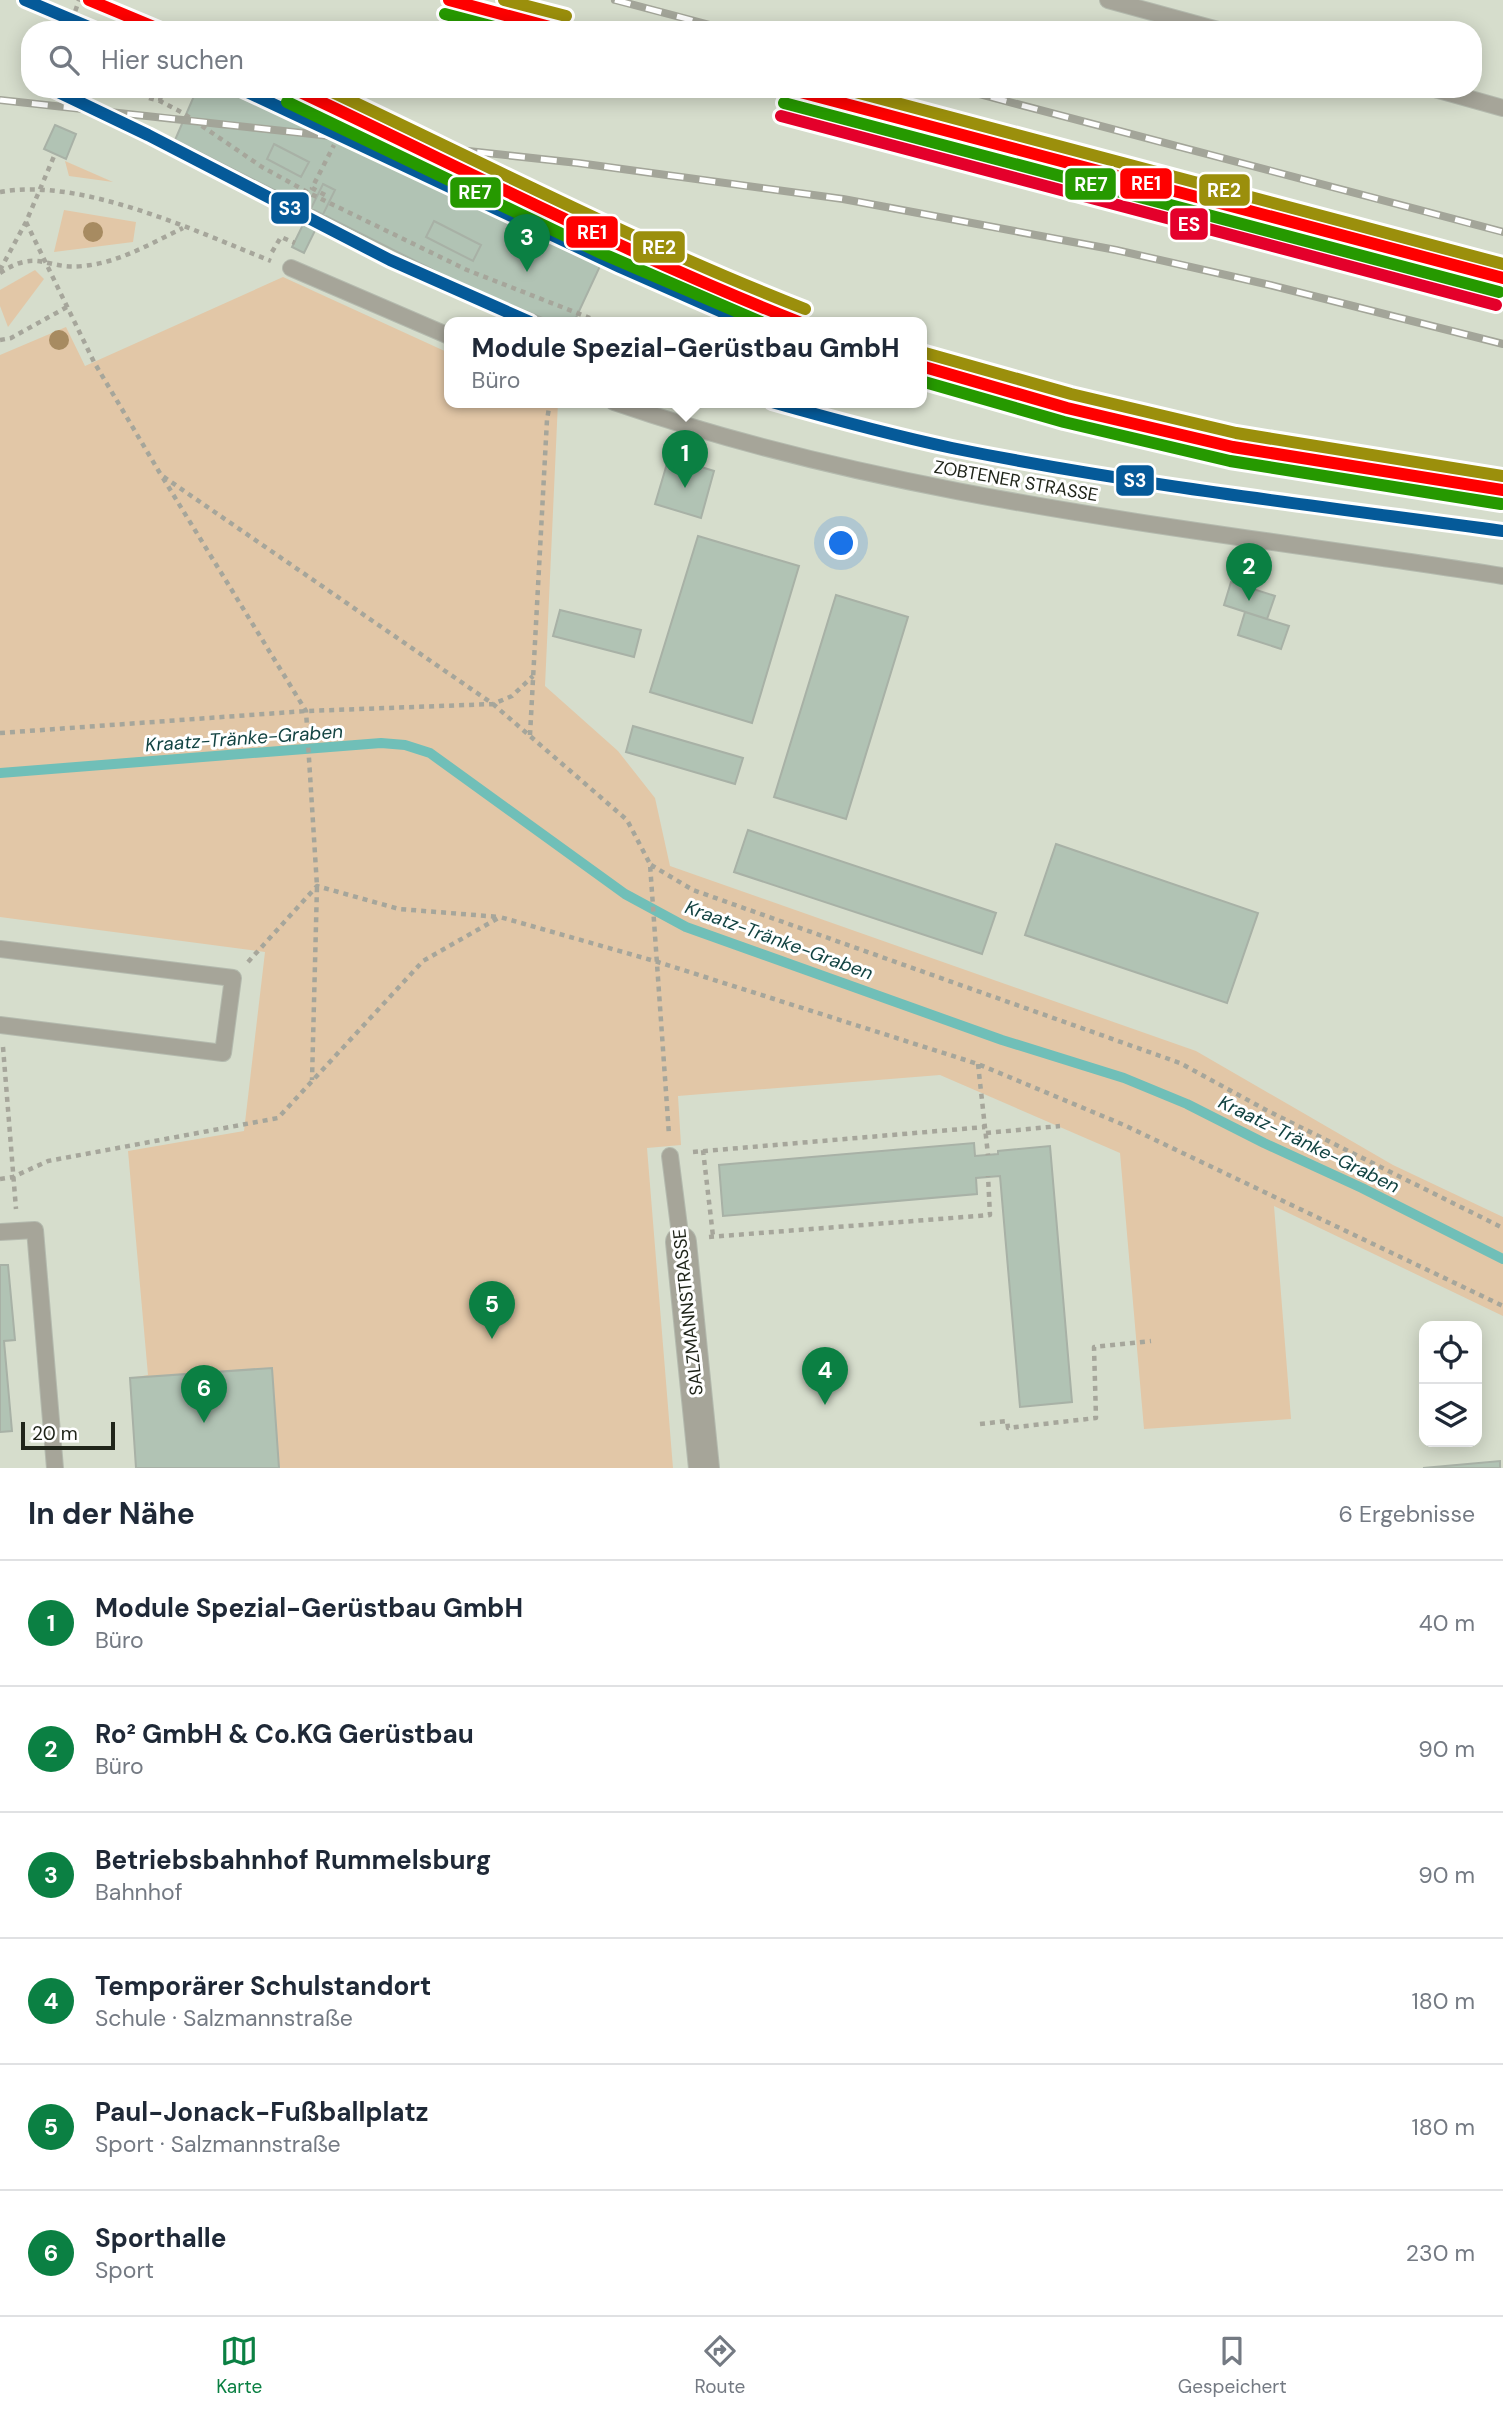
<!DOCTYPE html>
<html lang="de">
<meta charset="utf-8">
<style>
:root{--surface:#fff;--page:#f6f6f7;--text:#1f2937;--muted:#747a83;--line:#e0e1e3;--accent:#0b8043}
body{margin:0;font-family:"DM Sans",sans-serif;background:var(--page);color:var(--text)}
.controls{position:absolute;right:21px;bottom:21px;display:grid;overflow:hidden;border-radius:14px;box-shadow:0 4px 18px #0003}
.controls button{width:63px;height:63px;display:grid;place-items:center;padding:0;border:0;border-bottom:2px solid var(--line);background:var(--surface);color:var(--text);font:35px sans-serif}
.scale{position:absolute;left:21px;bottom:18px;width:94px;box-sizing:border-box;padding-left:7px;border:4px solid #20251a;border-top:0;font-size:19px;line-height:24px;white-space:nowrap;color:#20251a;-webkit-text-stroke:5px #fff;paint-order:stroke}
.you{position:absolute;left:842px;top:544px;width:24px;height:24px;margin:-18px;border:5px solid #fff;border-radius:50%;background:#1a73e8;box-shadow:0 0 0 10px #1a73e833}
.badge{display:grid;place-items:center;width:46px;height:46px;border-radius:50%;background:var(--accent);color:#fff;font-size:23px;font-weight:700}
.pin{position:absolute;translate:-50% -58px;filter:drop-shadow(0 2px 4px #0008)}
.pin::after{content:'';position:absolute;top:37px;width:24px;height:21px;background:inherit;clip-path:polygon(0 0,100% 0,50% 100%)}
.popup{position:absolute;left:444px;top:317px;width:483px;height:91px;box-sizing:border-box;display:grid;place-content:center;border-radius:14px;background:var(--surface);filter:drop-shadow(0 2px 5px #0005);font-size:23px;white-space:nowrap;color:var(--muted)}
.popup b{font-size:26px;color:var(--text)}
.popup::after{content:'';position:absolute;left:50%;top:100%;margin-left:-14px;border:14px solid transparent;border-top-color:var(--surface)}
.list{margin:0;padding:0;list-style:none}
h2{display:flex;justify-content:space-between;align-items:center;height:91px;margin:0;padding:0 28px;font-size:30px}
h2 small{font-size:23px;font-weight:400;color:var(--muted)}
.list li{display:grid;grid-template-columns:46px 1fr auto;gap:21px;align-items:center;box-sizing:border-box;height:126px;padding:0 28px;border-top:2px solid var(--line)}
.list b{display:block;font-size:26px;white-space:nowrap}
.list p{margin:0;font-size:23px;white-space:nowrap;color:var(--muted)}
.list em{font-size:23px;font-style:normal;color:var(--muted)}
.icon{flex:none;width:38px;height:38px;fill:none;stroke:currentColor;stroke-width:2;stroke-linecap:round;stroke-linejoin:round}
.map{position:relative;flex:none;width:1503px;height:1468px;overflow:hidden}
.search{position:absolute;background:var(--surface);box-shadow:0 4px 18px #0003;left:21px;right:21px;top:21px;height:77px;display:flex;align-items:center;gap:18px;box-sizing:border-box;padding:0 24px;border-radius:28px;color:var(--muted);font-size:26px}
.sheet{height:847px;background:var(--surface)}
nav{display:flex;justify-content:space-around;align-items:center;box-sizing:border-box;height:98px;border-top:2px solid var(--line);background:var(--surface);font-size:19px;color:var(--muted)}
nav a{display:grid;justify-items:center;gap:4px}
nav .on{color:var(--accent)}
.map>svg:first-child{display:block}
.green{fill:#e2c7a7}
.lines{fill:none;stroke-linecap:round;stroke-linejoin:round}
.stream{stroke:#70bfb8;stroke-width:10}
.building{fill:#b1c3b4;stroke:#a8b1a6;stroke-width:2}
.lane-casing{stroke:#b4baae;stroke-width:18}
.street-casing{stroke:#b4baae;stroke-width:32}
.path{stroke:#a6a69b;stroke-width:4.5;stroke-dasharray:5 5;stroke-linecap:butt}
.lane{stroke:#a6a599;stroke-width:16}
.street{stroke:#a6a599;stroke-width:30}
.rail-casing{stroke:#a3a599;stroke-width:8}
.rail{stroke:#fff;stroke-width:5;stroke-dasharray:16;stroke-linecap:butt}
.rail-1-casing{stroke:#fff;stroke-width:18}
.rail-2-casing{stroke:#fff;stroke-width:18}
.rail-3-casing{stroke:#fff;stroke-width:18}
.rail-4-casing{stroke:#fff;stroke-width:18}
.rail-5-casing{stroke:#fff;stroke-width:18}
.rail-1{stroke:#055a99;stroke-width:12}
.rail-2{stroke:#f00;stroke-width:12}
.rail-3{stroke:#269900;stroke-width:12}
.rail-4{stroke:#9b8f0c;stroke-width:12}
.rail-5{stroke:#e4002b;stroke-width:12}
.tree{fill:#a78b61}
.labels{text-anchor:middle;dominant-baseline:central;stroke-width:6;stroke-linejoin:round;paint-order:stroke}
.street-label{font-size:18px;fill:#20251a;stroke:#fff}
.water-label{font-size:19px;font-style:italic;fill:#124342;stroke:#fff}
.line-badge{stroke:#fff;stroke-width:2.5}
.badge-label{font-size:19px;text-anchor:middle;font-weight:bold;fill:#fff}
</style>
<div class="map">
<svg width="1503" height="1468" viewBox="0 0 1503 1468">
<rect width="100%" height="100%" fill="#d6ddcc"/>
<path class="green" d="M 65,161 L 113,182 L 69,176 Z
M 64,210 L 136,222 L 133,242 L 54,252 Z
M 35,270 L 44,279 L 8,327 L 0,306 L 0,290 Z
M 283,277 L 449,353 L 449,402 L 558,402 L 545,686 L 618,751 L 655,798 L 670,866 L 1196,1051 L 1393,1165 L 1503,1217 L 1503,1316 L 1274,1206 L 1291,1419 L 1144,1429 L 1120,1153 L 940,1075 L 678,1096 L 681,1145 L 647,1148 L 673,1468 L 136,1468 L 130,1378 L 148,1375 L 128,1151 L 244,1131 L 265,952 L 0,917 L 0,355 L 66,327 L 85,366 Z"/>
<g class="lines">
<path class="stream" d="M 0,773 L 381,743 L 405,745 L 430,753 L 625,894 L 686,927 L 1002,1040 L 1124,1078 L 1187,1104 L 1264,1143 L 1362,1188 L 1503,1259"/>
</g>
<path class="building" d="M 197,89 L 224,89 L 372,155 L 601,264 L 574,322 L 552,322 L 467,287 L 175,140 Z
M 55,125 L 76,134 L 66,159 L 44,149 Z
M 274,144 L 309,162 L 301,177 L 267,159 Z
M 323,184 L 335,190 L 304,253 L 292,247 Z
M 434,221 L 481,245 L 473,261 L 426,237 Z
M 669,457 L 714,471 L 701,518 L 655,504 Z
M 698,536 L 799,566 L 752,723 L 650,692 Z
M 1231,582 L 1275,596 L 1267,619 L 1224,605 Z
M 836,595 L 908,617 L 846,819 L 774,797 Z
M 560,610 L 641,630 L 634,657 L 553,636 Z
M 1245,612 L 1289,626 L 1281,649 L 1238,635 Z
M 633,726 L 743,758 L 735,784 L 626,752 Z
M 748,830 L 996,913 L 982,954 L 734,872 Z
M 1056,844 L 1258,913 L 1227,1003 L 1025,935 Z
M 974,1143 L 975,1156 L 998,1154 L 998,1151 L 1050,1146 L 1072,1402 L 1020,1407 L 1000,1176 L 976,1178 L 977,1194 L 723,1216 L 719,1165 Z
M 0,1265 L 8,1265 L 15,1340 L 4,1341 L 12,1431 L 0,1432 Z
M 272,1368 L 279,1468 L 136,1468 L 130,1378 Z
M 1500,1461 L 1500,1468 L 1423,1468 Z"/>
<g class="lines">
<defs>
<path id="lane" d="M 1108,0 L 1218,30
M 1435,89 L 1503,108
M 291,268 L 449,336
M 614,402 C 900,501 1205,529 1503,576
M 0,949 L 233,978 L 223,1053 L 0,1025
M 670,1156 L 681,1242
M 0,1232 L 35,1230 L 55,1468"/>
<path id="street" d="M 681,1242 L 704,1468"/>
</defs>
<use href="#lane" class="lane-casing"/>
<use href="#street" class="street-casing"/>
<path class="path" d="M 69,30 L 79,0
M 30,44 L 28,51 L 30,52
M 149,98 L 160,101 L 183,113 L 262,167 L 309,193 L 467,270 L 590,318
M 160,101 L 162,89
M 0,192 C 81,177 195,231 271,261
M 325,195 L 312,188 L 334,145
M 26,222 L 94,362 L 161,475 L 493,704 L 627,820 L 650,864 L 669,1135
M 272,252 L 281,237 L 295,243
M 0,270 L 26,222 L 55,154
M 0,273 C 38,248 45,270 83,266 C 118,263 152,243 183,228
M 0,340 L 11,338 L 67,307
M 163,478 L 306,711 L 317,886 L 312,1080
M 0,733 L 306,711 L 493,704 L 512,696 L 533,676
M 530,735 L 547,420 L 550,402
M 651,865 L 693,890 L 1180,1063 L 1266,1110 L 1503,1228
M 248,962 L 317,886 L 399,909 L 500,917
M 3,1047 L 16,1209
M 978,1064 L 988,1155
M 986,1133 L 1060,1126
M 703,1150 L 713,1236
M 693,1152 L 985,1127
M 0,1179 L 13,1177 L 48,1161 L 278,1118 L 423,961 L 500,917 L 658,962 L 978,1064 L 1124,1125 L 1503,1306
M 709,1237 L 990,1215 L 988,1176
M 980,1424 L 1007,1421 L 1008,1428 L 1096,1418 L 1094,1347 L 1151,1341"/>
<use href="#lane" class="lane"/>
<use href="#street" class="street"/>
<defs>
<path id="rail" d="M 615,0 L 729,30
M 960,89 L 1503,232
M 0,100 L 578,163 L 843,199 L 1116,250 L 1270,285 L 1503,344"/>
</defs>
<use href="#rail" class="rail-casing"/>
<use href="#rail" class="rail"/>
<defs>
<path id="rail-1" d="M 25,0 L 96,30
M 52,89 L 148,135 L 390,260 L 530,322
M 241,89 L 620,267 L 745,322
M 772,402 C 832,419 891,435 952,448 C 1134,485 1319,506 1503,531"/>
<path id="rail-2" d="M 89,0 L 161,30
M 449,0 L 561,30
M 294,89 C 462,168 626,254 799,322
M 789,89 L 1503,278
M 921,366 L 1067,408 L 1233,447 L 1503,490"/>
<path id="rail-3" d="M 445,14 L 506,30
M 287,102 L 601,253 L 761,322
M 784,103 L 1499,292
M 921,381 L 1064,422 L 1230,461 L 1501,504"/>
<path id="rail-4" d="M 504,0 L 566,16
M 326,89 C 485,164 641,245 805,309
M 844,89 L 1503,264
M 925,353 L 1071,394 L 1236,433 L 1503,476"/>
<path id="rail-5" d="M 781,116 L 1496,305"/>
</defs>
<use href="#rail-1" class="rail-1-casing"/>
<use href="#rail-2" class="rail-2-casing"/>
<use href="#rail-3" class="rail-3-casing"/>
<use href="#rail-4" class="rail-4-casing"/>
<use href="#rail-5" class="rail-5-casing"/>
<use href="#rail-1" class="rail-1"/>
<use href="#rail-2" class="rail-2"/>
<use href="#rail-3" class="rail-3"/>
<use href="#rail-4" class="rail-4"/>
<use href="#rail-5" class="rail-5"/>
</g>
<g class="tree">
<circle cx="93" cy="232" r="10"/>
<circle cx="59" cy="340" r="10"/>
</g>
<g class="labels">
<g class="street-label">
<text transform="translate(1016 481) rotate(10)">ZOBTENER STRASSE</text>
<text transform="translate(688 1312) rotate(-96)">SALZMANNSTRASSE</text>
</g>
<g class="water-label">
<text transform="translate(244 738) rotate(-4)">Kraatz-Tränke-Graben</text>
<text transform="translate(779 940) rotate(20)">Kraatz-Tränke-Graben</text>
<text transform="translate(1309 1144) rotate(26)">Kraatz-Tränke-Graben</text>
</g>
</g>
<g class="line-badge">
<rect x="1119" y="167" width="54" height="33" rx="7" fill="#f00"/>
<rect x="1064" y="167" width="53" height="34" rx="7" fill="#269900"/>
<rect x="1198" y="173" width="53" height="34" rx="7" fill="#9b8f0c"/>
<rect x="449" y="176" width="53" height="33" rx="7" fill="#269900"/>
<rect x="270" y="191" width="40" height="34" rx="7" fill="#055a99"/>
<rect x="1169" y="207" width="40" height="34" rx="7" fill="#e4002b"/>
<rect x="565" y="215" width="54" height="34" rx="7" fill="#f00"/>
<rect x="632" y="230" width="54" height="34" rx="7" fill="#9b8f0c"/>
<rect x="1115" y="464" width="40" height="33" rx="7" fill="#055a99"/>
</g>
<g class="badge-label">
<text x="1146" y="190">RE1</text>
<text x="1091" y="191">RE7</text>
<text x="1224" y="197">RE2</text>
<text x="475" y="199">RE7</text>
<text x="290" y="215">S3</text>
<text x="1189" y="231">ES</text>
<text x="592" y="239">RE1</text>
<text x="659" y="254">RE2</text>
<text x="1135" y="487">S3</text>
</g>
</svg>
<div class="controls">
<button><svg class="icon" aria-label="locate" viewBox="0 0 24 24"><circle cx="12" cy="12" r="6"/><path d="M12 2v4M12 18v4M2 12h4M18 12h4"/></svg></button>
<button><svg class="icon" aria-label="layers" viewBox="0 0 24 24"><path d="M12 4l9 5-9 5-9-5zM3 14l9 5 9-5"/></svg></button>
</div>
<div class="scale">20 m</div>
<div class="you"></div>
<div class="pin badge" style="left:685px;top:488px">1</div>
<div class="popup"><b>Module Spezial-Gerüstbau GmbH</b>Büro</div>
<div class="pin badge" style="left:1249px;top:601px">2</div>
<div class="pin badge" style="left:527px;top:272px">3</div>
<div class="pin badge" style="left:825px;top:1405px">4</div>
<div class="pin badge" style="left:492px;top:1339px">5</div>
<div class="pin badge" style="left:204px;top:1423px">6</div>
<div class="search"><svg class="icon" aria-label="search" viewBox="0 0 24 24"><circle cx="10" cy="10" r="6"/><path d="M15 15l6 6"/></svg>Hier suchen</div>
</div>
<section class="sheet">
<h2>In der Nähe<small>6 Ergebnisse</small></h2>
<ul class="list">
<li><span class="badge">1</span><div><b>Module Spezial-Gerüstbau GmbH</b><p>Büro</p></div><em>40 m</em></li>
<li><span class="badge">2</span><div><b>Ro² GmbH &amp; Co.KG Gerüstbau</b><p>Büro</p></div><em>90 m</em></li>
<li><span class="badge">3</span><div><b>Betriebsbahnhof Rummelsburg</b><p>Bahnhof</p></div><em>90 m</em></li>
<li><span class="badge">4</span><div><b>Temporärer Schulstandort</b><p>Schule · Salzmannstraße</p></div><em>180 m</em></li>
<li><span class="badge">5</span><div><b>Paul-Jonack-Fußballplatz</b><p>Sport · Salzmannstraße</p></div><em>180 m</em></li>
<li><span class="badge">6</span><div><b>Sporthalle</b><p>Sport</p></div><em>230 m</em></li>
</ul>
</section>
<nav>
<a class="on"><svg class="icon" aria-label="map" viewBox="0 0 24 24"><path d="M3 6l6-2 6 2 6-2v14l-6 2-6-2-6 2zM9 4v14M15 6v14"/></svg>Karte</a>
<a><svg class="icon" aria-label="directions" viewBox="0 0 24 24"><path d="M12 3l9 9-9 9-9-9zM9 14v-3h6M13 9l2 2-2 2"/></svg>Route</a>
<a><svg class="icon" aria-label="saved" viewBox="0 0 24 24"><path d="M7 4h10v16l-5-4-5 4z"/></svg>Gespeichert</a>
</nav>
